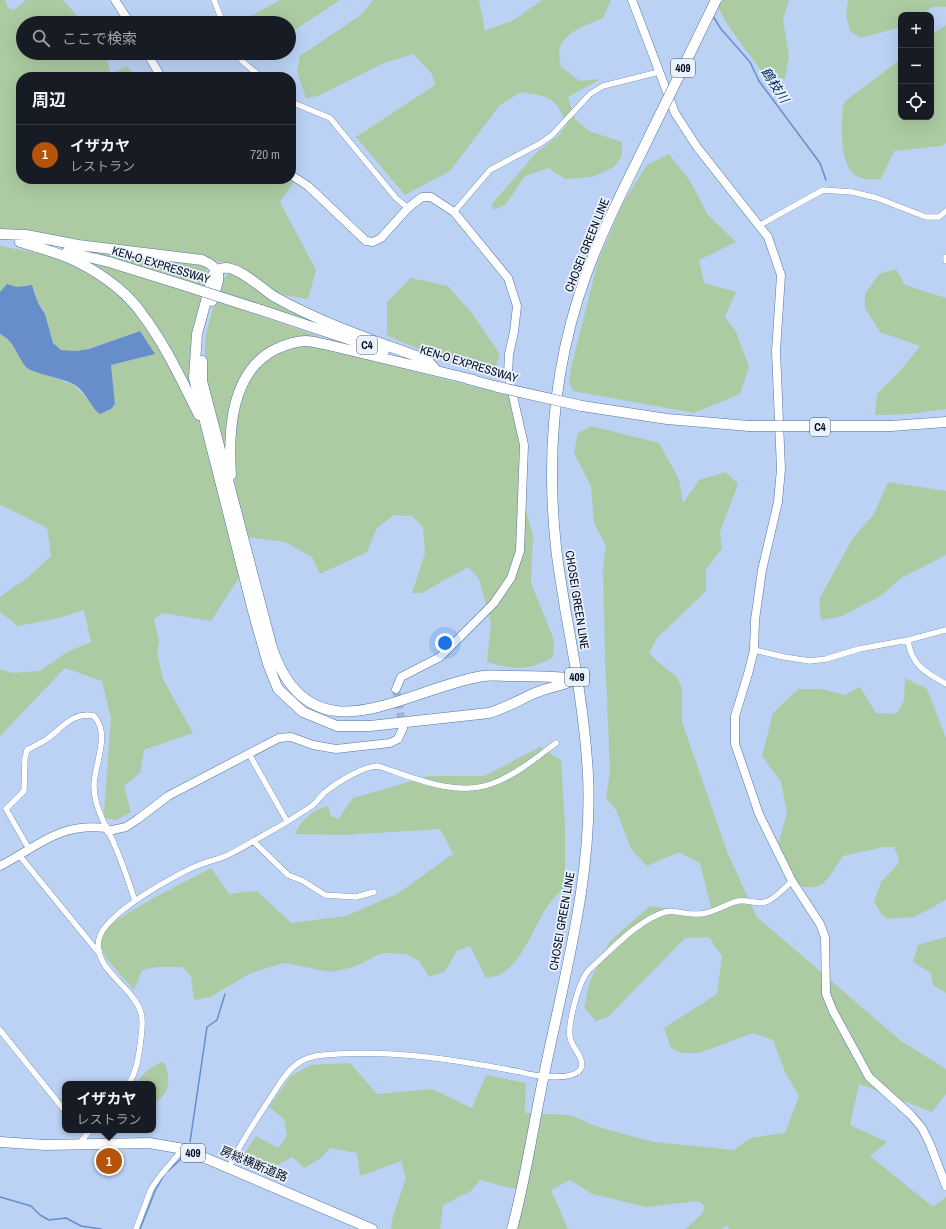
<!DOCTYPE html>
<html lang="ja">
<meta charset="utf-8">
<style>
:root{--surface:#171b24;--page:#20242c;--text:#f1f3f6;--muted:#9ea1a6;--line:#363941;--accent:#b45309}
body{margin:0;font-family:"Archivo Narrow","Noto Sans JP",sans-serif;background:var(--page);color:var(--text)}
.controls{position:absolute;right:12px;top:12px;display:grid;overflow:hidden;border-radius:8px;box-shadow:0 4px 16px #0002}
.controls button{width:36px;height:36px;display:grid;place-items:center;padding:0;border:0;border-bottom:1px solid var(--line);background:var(--surface);color:var(--text);font:20px sans-serif}
.you{position:absolute;left:445px;top:643px;width:14px;height:14px;margin:-10px;border:3px solid #fff;border-radius:50%;background:#1a73e8;box-shadow:0 0 0 6px #1a73e833}
.badge{display:grid;place-items:center;width:26px;height:26px;border-radius:50%;background:var(--accent);color:#fff;font-size:13px;font-weight:700}
.pin{position:absolute;translate:-50% -50%;border:2px solid #fff;box-shadow:0 1px 4px #0006}
.popup{position:absolute;left:62px;top:1081px;width:94px;height:52px;box-sizing:border-box;display:grid;place-content:center;border-radius:8px;background:var(--surface);filter:drop-shadow(0 1px 3px #0005);font-size:13px;white-space:nowrap;color:var(--muted)}
.popup b{font-size:15px;color:var(--text)}
.popup::after{content:'';position:absolute;left:50%;top:100%;margin-left:-8px;border:8px solid transparent;border-top-color:var(--surface)}
.list{margin:0;padding:0;list-style:none}
h2{display:flex;justify-content:space-between;align-items:center;height:52px;margin:0;padding:0 16px;font-size:17px}
h2 small{font-size:13px;font-weight:400;color:var(--muted)}
.list li{display:grid;grid-template-columns:26px 1fr auto;gap:12px;align-items:center;box-sizing:border-box;height:60px;padding:0 16px;border-top:1px solid var(--line)}
.list b{display:block;font-size:15px;white-space:nowrap}
.list p{margin:0;font-size:13px;white-space:nowrap;color:var(--muted)}
.list em{font-size:13px;font-style:normal;color:var(--muted)}
.icon{flex:none;width:22px;height:22px;fill:none;stroke:currentColor;stroke-width:2;stroke-linecap:round;stroke-linejoin:round}
.map{position:relative;flex:none;width:946px;height:1229px;overflow:hidden}
.search{position:absolute;background:var(--surface);box-shadow:0 4px 16px #0002;left:16px;top:16px;width:280px;height:44px;display:flex;align-items:center;gap:10px;box-sizing:border-box;padding:0 14px;border-radius:22px;color:var(--muted);font-size:15px}
.panel{position:absolute;background:var(--surface);box-shadow:0 4px 16px #0002;left:16px;top:72px;width:280px;height:112px;border-radius:16px}
.map>svg:first-child{display:block}
.green{fill:#accba2}
.water{fill:#658eca}
.lines{fill:none;stroke-linecap:round;stroke-linejoin:round}
.stream{stroke:#658eca;stroke-width:1.5}
.secondary-tunnel{stroke:#9fb4d4;stroke-width:8;stroke-dasharray:8 4;stroke-linecap:butt}
.street-casing{stroke:#5275a8;stroke-width:6}
.secondary-casing{stroke:#5275a8;stroke-width:9}
.highway-casing{stroke:#5275a8;stroke-width:11}
.street{stroke:#fff;stroke-width:5.5}
.secondary{stroke:#fff;stroke-width:8}
.highway{stroke:#fff;stroke-width:10}
.highway-bridge-casing{stroke:#5275a8;stroke-width:11;stroke-linecap:butt}
.highway-bridge{stroke:#fff;stroke-width:10}
.labels{text-anchor:middle;dominant-baseline:central;stroke-width:3.5;stroke-linejoin:round;paint-order:stroke}
.shield{fill:#eaf2fd;stroke:#485061;stroke-width:1}
.shield-label{font-size:11px;font-weight:bold;fill:#020b1e}
.street-label{font-size:12px;fill:#020b1e;stroke:#eaf2fd}
.water-label{font-size:13px;font-style:italic;fill:#02295f;stroke:#eaf2fd}
</style>
<div class="map">
<svg width="946" height="1229" viewBox="0 0 946 1229">
<rect width="100%" height="100%" fill="#bbd2f4"/>
<path class="green" d="M 0,0 L 5,0 L 8,8 L 14,10 L 26,0 L 63,0 L 84,23 L 23,23 L 23,53 L 105,53 L 111,74 L 127,66 L 135,75 L 155,73 L 157,77 L 21,77 L 21,179 L 295,180 L 280,202 L 316,270 L 308,299 L 276,294 L 225,263 L 205,258 L 0,230 Z
M 280,0 L 340,0 L 289,34 L 289,23 L 239,23 Z
M 373,0 L 479,0 L 485,31 L 514,20 L 542,0 L 611,0 L 603,18 C 588,25 565,31 560,48 C 558,53 560,61 561,67 L 580,81 L 601,79 L 568,97 L 575,119 L 589,131 L 622,142 L 622,156 L 614,167 L 592,177 L 565,179 L 548,168 L 525,176 L 506,204 L 494,210 L 491,205 L 536,153 L 558,136 L 567,125 C 554,96 552,97 521,92 L 499,106 L 450,171 L 405,195 L 356,137 L 435,85 L 432,74 L 413,54 L 384,63 L 318,96 L 306,98 L 297,71 L 300,56 L 361,15 Z
M 721,0 L 789,0 L 783,19 L 789,56 L 785,79 L 777,77 L 769,82 C 752,56 730,33 717,5 Z
M 848,0 L 946,0 L 946,7 L 933,7 L 921,15 L 901,15 L 901,27 L 861,38 L 850,31 L 846,15 Z
M 946,25 L 946,143 L 942,146 L 894,151 L 881,179 C 873,179 865,181 857,176 C 838,165 841,120 844,102 L 901,59 L 901,117 L 931,117 L 931,35 Z
M 669,154 L 690,181 L 708,215 L 736,242 L 699,260 L 704,283 L 736,292 L 725,317 L 736,332 L 749,367 L 740,394 L 694,413 L 573,391 L 569,382 L 571,368 L 598,261 L 623,203 L 647,165 Z
M 0,246 L 48,255 L 83,270 L 105,283 L 132,307 L 154,338 L 202,428 L 240,576 L 211,621 L 162,613 L 154,619 L 159,641 L 157,652 L 163,679 L 193,733 L 144,750 L 140,773 L 124,786 L 131,812 L 116,820 L 104,818 L 104,813 L 111,718 L 102,681 L 65,668 L 0,736 L 0,669 L 12,673 L 40,671 L 67,652 L 91,642 L 84,610 L 59,618 L 18,626 L 0,612 L 0,597 L 27,578 L 51,556 L 47,528 L 1,505 L 0,506 L 0,334 L 9,338 L 27,368 L 74,385 L 94,406 L 107,412 L 115,404 L 111,365 L 154,354 L 139,331 L 89,349 L 76,351 L 61,350 L 53,343 L 43,309 L 38,303 L 35,291 L 29,285 L 17,287 L 7,284 L 0,292 Z
M 80,250 L 205,265 L 209,276 L 206,287 Z
M 78,259 L 143,276 L 203,296 L 197,401 L 151,321 Z
M 896,269 L 905,285 L 946,298 L 946,409 L 910,414 L 875,415 L 877,394 L 901,370 L 920,346 L 880,332 L 865,308 L 865,294 L 879,274 Z
M 229,274 L 236,275 L 382,347 L 217,291 L 220,281 Z
M 411,278 L 448,286 L 471,312 L 500,354 L 494,372 C 456,364 421,352 387,335 L 387,302 Z
M 215,300 L 346,346 L 299,339 L 246,370 L 227,465 L 204,371 L 206,334 Z
M 295,346 L 314,346 L 511,396 L 521,441 L 521,489 L 533,537 L 531,583 L 554,640 L 553,657 C 527,671 516,670 487,662 L 491,623 L 479,579 L 468,567 L 422,593 L 412,593 L 425,553 L 423,527 L 412,516 L 394,515 L 377,528 L 367,552 L 320,574 L 312,557 L 285,542 L 246,537 L 238,505 L 234,476 L 234,444 L 241,396 L 247,380 L 271,355 Z
M 591,426 L 659,443 L 679,479 L 683,503 L 699,480 L 726,472 L 738,484 L 720,532 L 722,549 L 706,569 L 706,591 L 657,638 L 649,653 L 658,662 L 677,677 L 682,688 L 682,722 L 728,854 L 757,917 L 901,1041 L 946,1069 L 946,1094 L 932,1112 L 859,1084 L 850,1125 L 887,1142 L 870,1156 L 933,1207 L 946,1197 L 946,1229 L 729,1229 L 727,1225 L 721,1229 L 685,1229 L 702,1214 L 705,1207 L 699,1201 L 646,1207 L 592,1194 L 570,1180 L 551,1190 L 568,1229 L 517,1229 L 526,1192 L 480,1180 L 471,1191 L 443,1205 L 440,1229 L 391,1229 L 393,1216 L 406,1178 L 401,1161 L 360,1176 L 357,1153 L 330,1148 L 321,1158 L 304,1168 L 292,1157 L 273,1168 L 239,1162 L 256,1136 L 278,1148 L 287,1136 L 284,1119 L 269,1107 L 290,1077 L 310,1065 L 350,1063 L 377,1094 L 432,1089 L 472,1108 L 486,1075 L 526,1083 L 525,1113 L 570,1115 L 598,1127 L 654,1142 L 734,1150 L 750,1138 L 785,1133 L 799,1096 L 785,1072 L 773,1040 L 753,1033 L 699,1053 L 681,1053 L 671,1048 L 664,1028 L 717,994 L 722,956 L 709,937 L 685,938 L 608,1017 L 596,1021 L 584,1007 L 590,981 L 610,941 L 650,906 L 713,915 L 700,863 L 679,852 L 647,866 L 631,849 L 616,810 L 606,798 L 610,771 L 605,655 L 603,567 L 606,546 L 594,523 L 591,486 L 574,453 L 578,433 Z
M 888,482 L 946,491 L 946,555 L 901,578 L 882,595 L 842,616 L 821,620 L 819,599 L 853,538 L 874,514 Z
M 905,678 L 927,689 L 946,738 L 946,900 L 914,917 L 887,919 L 882,915 L 874,902 L 881,882 L 899,863 L 898,857 L 894,847 L 884,847 L 843,856 C 825,881 824,896 790,882 L 779,865 L 778,844 L 787,813 L 781,782 L 762,756 L 773,713 L 798,689 L 822,689 L 845,695 L 860,687 L 876,713 L 896,714 L 904,701 Z
M 540,747 L 561,760 L 565,826 L 565,888 C 536,908 533,951 503,973 C 499,976 491,977 486,978 L 470,946 L 457,951 L 445,971 L 429,977 L 419,961 L 406,954 L 382,953 L 354,967 L 331,972 L 284,963 L 251,973 L 210,997 L 194,1000 L 191,976 L 182,967 L 157,967 L 142,970 L 134,990 L 106,958 L 98,940 L 112,923 L 150,900 L 211,868 L 229,894 L 257,891 L 291,923 L 346,916 L 397,894 L 453,854 L 440,829 L 343,835 L 295,834 C 300,821 314,809 328,806 L 331,816 L 338,819 L 353,798 L 429,776 L 484,776 Z
M 946,937 L 946,993 L 933,985 L 931,973 L 913,962 L 918,945 Z
M 161,1062 L 164,1062 C 171,1078 171,1096 153,1102 L 153,1084 L 138,1084 C 140,1073 152,1067 161,1062 Z"/>
<path class="water" d="M 7,284 L 17,287 L 32,285 L 38,303 L 45,314 L 53,343 L 61,350 L 76,351 L 89,349 L 140,331 L 155,354 L 111,365 L 115,404 L 111,409 L 100,414 C 93,410 86,392 75,385 C 64,378 33,374 26,367 C 16,355 15,341 0,334 L 0,292 Z"/>
<g class="lines">
<path class="stream" d="M 713,16 L 721,29 L 750,62 L 759,81 L 820,163 L 826,180
M 190,1142 L 207,1027 L 217,1020 L 225,994
M 168,1171 L 184,1156
M 0,1197 L 31,1206 L 40,1215 L 49,1220 L 66,1218 L 81,1226 L 101,1229
M 140,1229 L 155,1191 L 164,1175"/>
<path class="secondary-tunnel" d="M 396,689 L 403,728"/>
<defs>
<path id="street" d="M 214,0 L 223,23
M 237,53 L 242,61 L 261,77
M 291,102 L 330,118 L 396,198 L 408,208
M 454,212 L 490,170 L 541,143 L 552,135 L 590,94 L 603,86 L 659,72
M 760,225 L 823,190 L 852,192 L 877,198 L 926,217 L 939,217 L 946,211
M 946,257 L 946,261
M 908,640 C 911,665 926,673 946,684
M 754,650 L 784,657 L 810,661 L 826,659 L 859,649 L 908,640 L 946,630
M 249,754 L 287,821
M 253,841 L 288,875 L 303,881 L 325,895 L 356,897 L 374,892
M 29,849 L 6,809 L 24,791 L 25,758 L 27,750 C 34,746 41,743 47,739 C 62,728 73,711 94,716 C 111,735 94,764 94,786 C 94,808 107,827 115,846 C 123,864 129,883 135,901
M 19,855 L 98,952
M 0,1030 L 65,1111
M 129,1084 C 136,1072 138,1060 140,1046 C 141,1036 144,1023 141,1013 C 133,985 93,971 99,939 C 104,914 176,874 199,865 C 209,861 219,859 228,855 C 243,848 258,838 273,830 C 286,823 299,814 312,806 C 317,802 320,797 324,793 C 336,783 363,766 378,766 C 413,777 454,797 491,784 C 515,776 537,757 556,743
M 80,1143 L 90,1130
M 229,1167 C 241,1142 256,1120 271,1097 C 278,1086 286,1072 297,1064 C 308,1055 324,1055 337,1054 C 400,1050 460,1061 521,1072 C 533,1076 575,1082 581,1068 C 585,1057 571,1048 570,1037 C 568,1022 579,979 590,969 C 611,950 638,920 665,912 C 675,910 688,915 698,914 C 712,914 725,904 738,901 C 749,899 758,906 768,901 C 777,897 784,888 792,881
M 136,1229 L 151,1189 L 160,1176 L 183,1149"/>
<path id="secondary" d="M 115,0 L 130,23
M 632,0 L 675,113 L 697,147 L 768,237 L 781,275 L 776,351 L 781,469 L 778,502 L 762,570 L 755,620 L 754,650 L 748,674 L 735,716 L 735,744 L 759,814 L 792,881 L 820,924 L 825,937 L 826,994 L 833,1011 L 869,1077 L 911,1115 L 922,1128 L 930,1144 L 946,1186
M 147,53 L 161,77
M 291,175 L 308,186 L 366,241 L 373,242 L 381,238 L 408,208 L 422,197 L 431,197 L 454,212 L 508,278 L 517,306 L 514,332 L 509,354 L 508,374 L 524,445 L 520,551 L 511,578 L 494,603 L 440,657 L 401,677 L 396,689
M 108,831 L 126,827 L 138,819 L 168,796 L 279,738 L 291,737 L 313,745 L 336,749 L 390,743 L 398,739 L 403,728
M 0,866 C 39,846 58,823 106,828"/>
<path id="highway" d="M 0,234 L 26,235 L 78,245 L 202,260 C 226,270 218,280 212,301
M 20,242 C 40,248 60,253 78,262 C 101,274 127,292 142,314 C 165,344 182,381 199,415
M 67,252 L 109,262 L 183,285
M 261,310 L 384,351
M 202,361 L 202,381 L 272,648 C 312,763 404,689 483,676 C 492,675 502,676 510,676 C 533,676 555,676 577,679
M 435,369 L 427,360 C 376,341 323,324 275,297 C 263,290 235,262 220,269 C 217,270 215,273 213,275 L 197,334 L 194,378 L 253,611 L 268,664 L 278,689 L 303,712 L 337,726 L 370,726 L 489,713 C 506,708 519,700 535,693 C 549,687 564,685 577,679
M 468,379 L 498,387
M 582,406 L 667,419 L 749,426
M 891,426 L 946,422
M 231,475 C 228,430 231,371 276,349 C 285,345 296,341 306,341 C 312,341 318,343 324,344 L 474,380
M 0,1142 L 45,1145 L 149,1143 L 184,1149 L 372,1229
M 512,1229 C 526,1178 533,1126 544,1075 C 564,976 593,877 588,775 C 585,719 575,663 565,608 C 562,587 558,567 556,547 C 546,454 554,363 586,275 C 603,228 627,182 649,137"/>
</defs>
<use href="#street" class="street-casing"/>
<use href="#secondary" class="secondary-casing"/>
<use href="#highway" class="highway-casing"/>
<use href="#street" class="street"/>
<use href="#secondary" class="secondary"/>
<use href="#highway" class="highway"/>
<defs>
<path id="highway-bridge" d="M 649,137 L 716,0
M 183,285 L 261,310
M 498,387 L 582,406
M 749,426 L 891,426"/>
</defs>
<use href="#highway-bridge" class="highway-bridge-casing"/>
<use href="#highway-bridge" class="highway-bridge"/>
</g>
<g class="labels">
<g class="shield">
<rect x="671" y="59" width="24" height="18" rx="3"/>
<rect x="357" y="336" width="20" height="18" rx="3"/>
<rect x="810" y="418" width="20" height="18" rx="3"/>
<rect x="565" y="668" width="24" height="18" rx="3"/>
<rect x="181" y="1144" width="24" height="18" rx="3"/>
</g>
<g class="shield-label">
<text x="683" y="68">409</text>
<text x="367" y="345">C4</text>
<text x="820" y="427">C4</text>
<text x="577" y="677">409</text>
<text x="193" y="1153">409</text>
</g>
<g class="street-label">
<text transform="translate(587 245) rotate(-68)">CHOSEI GREEN LINE</text>
<text transform="translate(161 265) rotate(17)">KEN-O EXPRESSWAY</text>
<text transform="translate(469 364) rotate(17)">KEN-O EXPRESSWAY</text>
<text transform="translate(577 600) rotate(81)">CHOSEI GREEN LINE</text>
<text transform="translate(562 921) rotate(-80)">CHOSEI GREEN LINE</text>
<text transform="translate(254 1164) rotate(23)">房総横断道路</text>
</g>
<g class="water-label">
<text transform="translate(775 85) rotate(57)">鶴枝川</text>
</g>
</g>
</svg>
<div class="controls">
<button>+</button>
<button>−</button>
<button><svg class="icon" aria-label="locate" viewBox="0 0 24 24"><circle cx="12" cy="12" r="6"/><path d="M12 2v4M12 18v4M2 12h4M18 12h4"/></svg></button>
</div>
<div class="you"></div>
<div class="pin badge" style="left:109px;top:1161px">1</div>
<div class="popup"><b>イザカヤ</b>レストラン</div>
<div class="search"><svg class="icon" aria-label="search" viewBox="0 0 24 24"><circle cx="10" cy="10" r="6"/><path d="M15 15l6 6"/></svg>ここで検索</div>
<section class="panel">
<h2>周辺<small></small></h2>
<ul class="list">
<li><span class="badge">1</span><div><b>イザカヤ</b><p>レストラン</p></div><em>720 m</em></li>
</ul>
</section>
</div>
